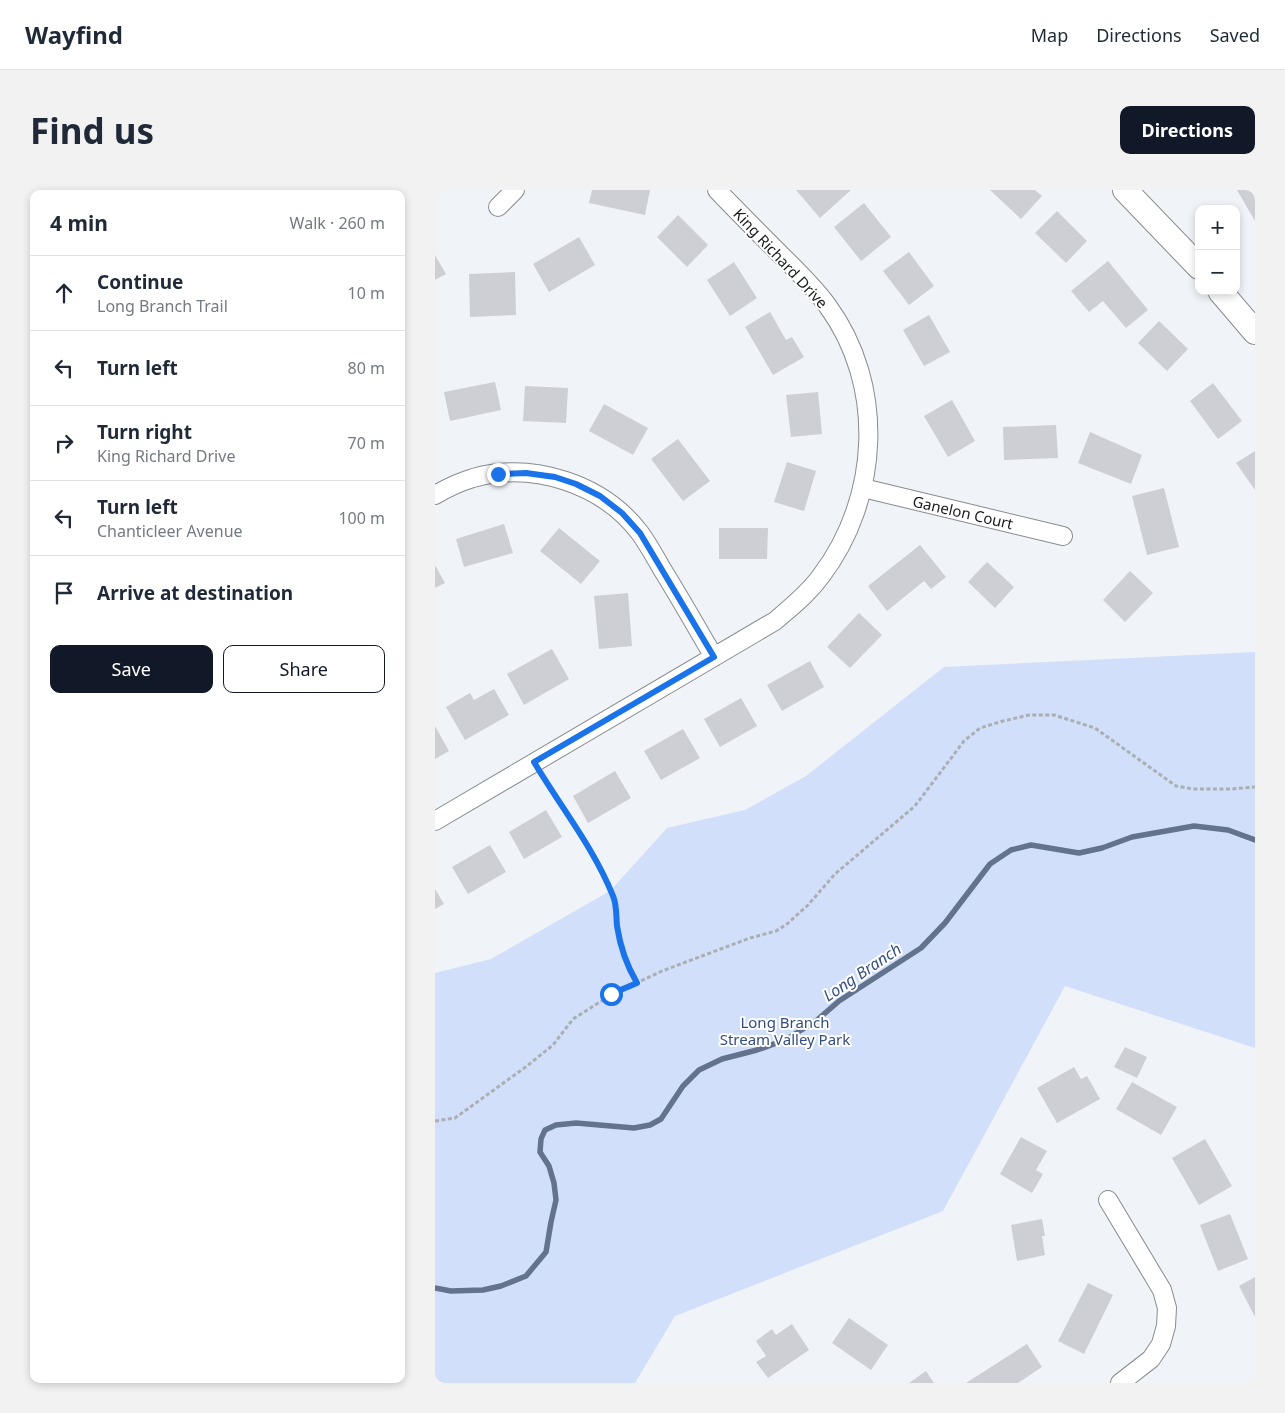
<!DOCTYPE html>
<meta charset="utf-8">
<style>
:root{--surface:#fff;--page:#f2f2f3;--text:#1f2937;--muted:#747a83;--line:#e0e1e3;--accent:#111827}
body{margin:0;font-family:"Noto Sans",sans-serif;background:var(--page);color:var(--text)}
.controls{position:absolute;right:15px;top:15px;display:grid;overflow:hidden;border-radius:10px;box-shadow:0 2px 8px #0003}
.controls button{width:45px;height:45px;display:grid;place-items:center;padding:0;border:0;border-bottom:1px solid var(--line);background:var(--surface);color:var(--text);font:25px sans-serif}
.stop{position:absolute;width:15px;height:15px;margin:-11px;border:4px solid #1a73e8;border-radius:50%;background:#fff}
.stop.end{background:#1a73e8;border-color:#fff;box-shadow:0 1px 5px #0008}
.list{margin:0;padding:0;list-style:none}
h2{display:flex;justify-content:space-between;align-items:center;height:65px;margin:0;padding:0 20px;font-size:21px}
h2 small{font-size:16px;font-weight:400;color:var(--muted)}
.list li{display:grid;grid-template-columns:32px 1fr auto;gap:15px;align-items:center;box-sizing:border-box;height:75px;padding:0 20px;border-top:1px solid var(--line)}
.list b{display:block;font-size:19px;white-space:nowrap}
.list p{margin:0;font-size:16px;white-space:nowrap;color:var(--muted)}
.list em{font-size:16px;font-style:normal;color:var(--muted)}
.actions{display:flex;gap:10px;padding:15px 20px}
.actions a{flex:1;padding:11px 0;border:1px solid var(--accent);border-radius:10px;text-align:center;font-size:18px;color:var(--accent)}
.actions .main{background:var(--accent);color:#fff}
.icon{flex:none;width:28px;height:28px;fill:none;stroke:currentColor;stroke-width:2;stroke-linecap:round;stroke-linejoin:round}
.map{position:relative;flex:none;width:820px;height:1193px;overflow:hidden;border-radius:10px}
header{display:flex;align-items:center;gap:30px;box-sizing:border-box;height:70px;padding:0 25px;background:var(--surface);border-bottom:1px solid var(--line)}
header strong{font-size:24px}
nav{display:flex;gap:28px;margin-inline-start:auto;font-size:18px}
.intro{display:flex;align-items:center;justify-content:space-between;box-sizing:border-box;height:120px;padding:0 30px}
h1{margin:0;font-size:35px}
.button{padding:12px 22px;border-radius:10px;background:var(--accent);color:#fff;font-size:18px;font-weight:700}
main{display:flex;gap:30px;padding:0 30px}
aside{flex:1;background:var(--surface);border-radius:10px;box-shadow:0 2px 8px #0003}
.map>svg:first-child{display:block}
.green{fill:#d1dffa}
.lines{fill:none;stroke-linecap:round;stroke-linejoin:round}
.stream{stroke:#63728d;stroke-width:5.5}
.building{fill:#cdcfd4}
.minor-casing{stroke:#888b8f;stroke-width:20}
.secondary-casing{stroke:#888b8f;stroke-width:26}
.path{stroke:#abaeb2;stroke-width:3;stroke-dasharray:4 2.5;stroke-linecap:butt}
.minor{stroke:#fff;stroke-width:18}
.secondary{stroke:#fff;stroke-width:24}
.route{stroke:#1a73e8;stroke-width:6}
.labels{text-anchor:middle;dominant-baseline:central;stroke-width:4;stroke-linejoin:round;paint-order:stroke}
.street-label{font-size:15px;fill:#191a1c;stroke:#fff}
.park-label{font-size:15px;fill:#344d81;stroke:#fff}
.water-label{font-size:16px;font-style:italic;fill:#375085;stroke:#fff}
</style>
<header>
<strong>Wayfind</strong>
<nav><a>Map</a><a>Directions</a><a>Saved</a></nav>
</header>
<div class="intro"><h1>Find us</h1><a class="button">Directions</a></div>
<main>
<aside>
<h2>4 min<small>Walk · 260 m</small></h2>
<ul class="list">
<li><svg class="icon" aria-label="ahead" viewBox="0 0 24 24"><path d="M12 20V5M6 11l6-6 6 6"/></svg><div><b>Continue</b><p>Long Branch Trail</p></div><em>10 m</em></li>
<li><svg class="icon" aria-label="left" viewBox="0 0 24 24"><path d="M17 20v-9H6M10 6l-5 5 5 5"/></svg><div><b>Turn left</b></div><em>80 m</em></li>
<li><svg class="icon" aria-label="right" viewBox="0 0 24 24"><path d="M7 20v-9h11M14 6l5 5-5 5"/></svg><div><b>Turn right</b><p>King Richard Drive</p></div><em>70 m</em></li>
<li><svg class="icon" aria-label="left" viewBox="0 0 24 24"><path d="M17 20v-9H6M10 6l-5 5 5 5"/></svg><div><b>Turn left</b><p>Chanticleer Avenue</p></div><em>100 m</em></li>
<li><svg class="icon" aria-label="arrive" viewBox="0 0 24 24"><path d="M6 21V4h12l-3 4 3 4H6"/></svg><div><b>Arrive at destination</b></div></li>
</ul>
<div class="actions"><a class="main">Save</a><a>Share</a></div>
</aside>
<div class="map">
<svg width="820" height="1193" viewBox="0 0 820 1193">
<rect width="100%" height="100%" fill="#f0f3f8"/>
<path class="green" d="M 820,462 L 820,858 L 630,796 L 508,1021 L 240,1126 L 200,1193 L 0,1193 L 0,783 L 56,769 L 175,701 L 232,638 L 310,620 L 371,586 L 509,477 Z"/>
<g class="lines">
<path class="stream" d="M 0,1098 L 16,1101 L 48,1100 L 66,1096 L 91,1086 L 111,1062 L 116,1032 L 121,1010 L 119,993 L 114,976 L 105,962 L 106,949 L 110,940 L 121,935 L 141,933 L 199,938 L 215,935 L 226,929 L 248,896 L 264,880 L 287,869 L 322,860 L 350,850 L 381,831 L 404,811 L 486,758 L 510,733 L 555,674 L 576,660 L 596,655 L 644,663 L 667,658 L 697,647 L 759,636 L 793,640 L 820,650"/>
</g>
<path class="building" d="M 157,0 L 215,0 L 210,25 L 154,13 Z
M 361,0 L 416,0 L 385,28 Z
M 555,0 L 600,0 L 607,6 L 586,29 Z
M 802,0 L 820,0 L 820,31 Z
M 429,13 L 456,47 L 426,71 L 399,37 Z
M 622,21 L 652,51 L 631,73 L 600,43 Z
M 243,25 L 273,55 L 252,77 L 222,47 Z
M 144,47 L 160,75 L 114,102 L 98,74 Z
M 474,62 L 499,96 L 474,115 L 448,81 Z
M 0,65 L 11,84 L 0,90 Z
M 673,71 L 713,120 L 691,138 L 668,111 L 654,122 L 636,101 Z
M 299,72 L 322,108 L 295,126 L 272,90 Z
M 80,82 L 81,125 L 35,127 L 34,84 Z
M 335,122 L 351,150 L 357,147 L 369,167 L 338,185 L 310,137 Z
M 494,125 L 515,162 L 489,176 L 468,140 Z
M 724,131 L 753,159 L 732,181 L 703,153 Z
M 60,192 L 66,220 L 15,231 L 9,202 Z
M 778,193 L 807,231 L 783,249 L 755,211 Z
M 90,196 L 133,198 L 131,233 L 88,231 Z
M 383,202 L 387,244 L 356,247 L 351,205 Z
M 517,210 L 540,251 L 513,267 L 489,226 Z
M 169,214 L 213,238 L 198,265 L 154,241 Z
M 621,235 L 623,268 L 569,270 L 568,237 Z
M 655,242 L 707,265 L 696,294 L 643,273 Z
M 243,249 L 275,291 L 248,311 L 216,269 Z
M 820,261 L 820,300 L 801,273 Z
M 352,272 L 381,281 L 369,321 L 339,312 Z
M 729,298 L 744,357 L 712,365 L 697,306 Z
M 69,334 L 78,363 L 29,377 L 21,349 Z
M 124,338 L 165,371 L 146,394 L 105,361 Z
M 284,338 L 333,338 L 332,369 L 284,369 Z
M 485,355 L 511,387 L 496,399 L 489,391 L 452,421 L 433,396 Z
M 552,372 L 579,397 L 560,418 L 533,392 Z
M 0,375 L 10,393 L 0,398 Z
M 695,381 L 718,403 L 690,432 L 668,410 Z
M 193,403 L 197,456 L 164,459 L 159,406 Z
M 424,423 L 447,445 L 415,478 L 392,457 Z
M 117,459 L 134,489 L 89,515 L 72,484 Z
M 375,471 L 389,497 L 347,521 L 332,495 Z
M 59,499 L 74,525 L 30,550 L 11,517 L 35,503 L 39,510 Z
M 306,508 L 322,536 L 285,557 L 269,529 Z
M 0,536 L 14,561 L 0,569 Z
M 248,539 L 265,568 L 226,590 L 209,561 Z
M 180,581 L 196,608 L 153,633 L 138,606 Z
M 111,620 L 127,647 L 89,669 L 74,642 Z
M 55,655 L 71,682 L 33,704 L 17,677 Z
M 0,699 L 9,714 L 0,719 Z
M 690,857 L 712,867 L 702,888 L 679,877 Z
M 639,877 L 646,889 L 652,886 L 665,909 L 622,933 L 602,898 Z
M 697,892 L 742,917 L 726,945 L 681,919 Z
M 586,947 L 612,961 L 601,980 L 608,984 L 597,1003 L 565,984 Z
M 770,949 L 797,996 L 764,1015 L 737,968 Z
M 795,1024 L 813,1069 L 783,1081 L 765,1035 Z
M 607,1029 L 610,1046 L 607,1046 L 610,1065 L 582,1071 L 576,1035 Z
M 820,1087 L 820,1127 L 804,1096 Z
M 653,1093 L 678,1105 L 649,1164 L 623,1151 Z
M 414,1128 L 453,1155 L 436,1180 L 397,1153 Z
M 357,1134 L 374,1160 L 333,1188 L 321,1172 L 331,1166 L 321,1151 L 337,1139 L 341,1145 Z
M 592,1154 L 607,1177 L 583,1193 L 531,1193 Z
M 491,1181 L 499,1193 L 474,1193 Z"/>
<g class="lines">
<defs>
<path id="minor" d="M 63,17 L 80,0
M 428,298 L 628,346
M 0,305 C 12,298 25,292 38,288 C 98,271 168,294 205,343 C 213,354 220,367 227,379 C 245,408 262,438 279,467
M 0,631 L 340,431 C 356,417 373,404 386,386 C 445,308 451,195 392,115 C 378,96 361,80 346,65 C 324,43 303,22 282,0
M 673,1010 L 727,1100 L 732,1118 L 731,1136 L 726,1154 L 716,1169 L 685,1193"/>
<path id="secondary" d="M 690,0 L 764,77
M 785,101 L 820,142"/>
</defs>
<use href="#minor" class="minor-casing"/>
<use href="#secondary" class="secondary-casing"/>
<path class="path" d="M 108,587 L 140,635 L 171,688 L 179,709 L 183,738 L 193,777 L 202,793
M 0,931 L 20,928 L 92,876 L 118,855 L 138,829 L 176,805 L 227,781 L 315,748 L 341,741 L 352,734 L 373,715 L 400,684 L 480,616 L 529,551 L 545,538 L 568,531 L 594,525 L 619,525 L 660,538 L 741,596 L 758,599 L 796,599 L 820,597"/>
<use href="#minor" class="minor"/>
<use href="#secondary" class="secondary"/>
</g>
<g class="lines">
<path class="route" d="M 63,284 L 91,283 L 120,287 L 141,294 L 165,306 L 187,323 L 205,343 L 279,467 L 99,572 C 125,616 159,658 178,706 C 182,715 181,726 182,736 C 185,756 192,776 202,793 L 176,804"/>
</g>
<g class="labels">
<g class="street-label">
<text transform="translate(346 68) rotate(47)">King Richard Drive</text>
<text transform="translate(528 322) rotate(13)">Ganelon Court</text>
</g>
<g class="park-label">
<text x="350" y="832">Long Branch<tspan x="350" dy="17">Stream Valley Park</tspan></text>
</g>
<g class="water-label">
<text transform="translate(427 782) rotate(-34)">Long Branch</text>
</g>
</g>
</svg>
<div class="controls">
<button>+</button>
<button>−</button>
</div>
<div class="stop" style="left:176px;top:804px"></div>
<div class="stop end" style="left:63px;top:284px"></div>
</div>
</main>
